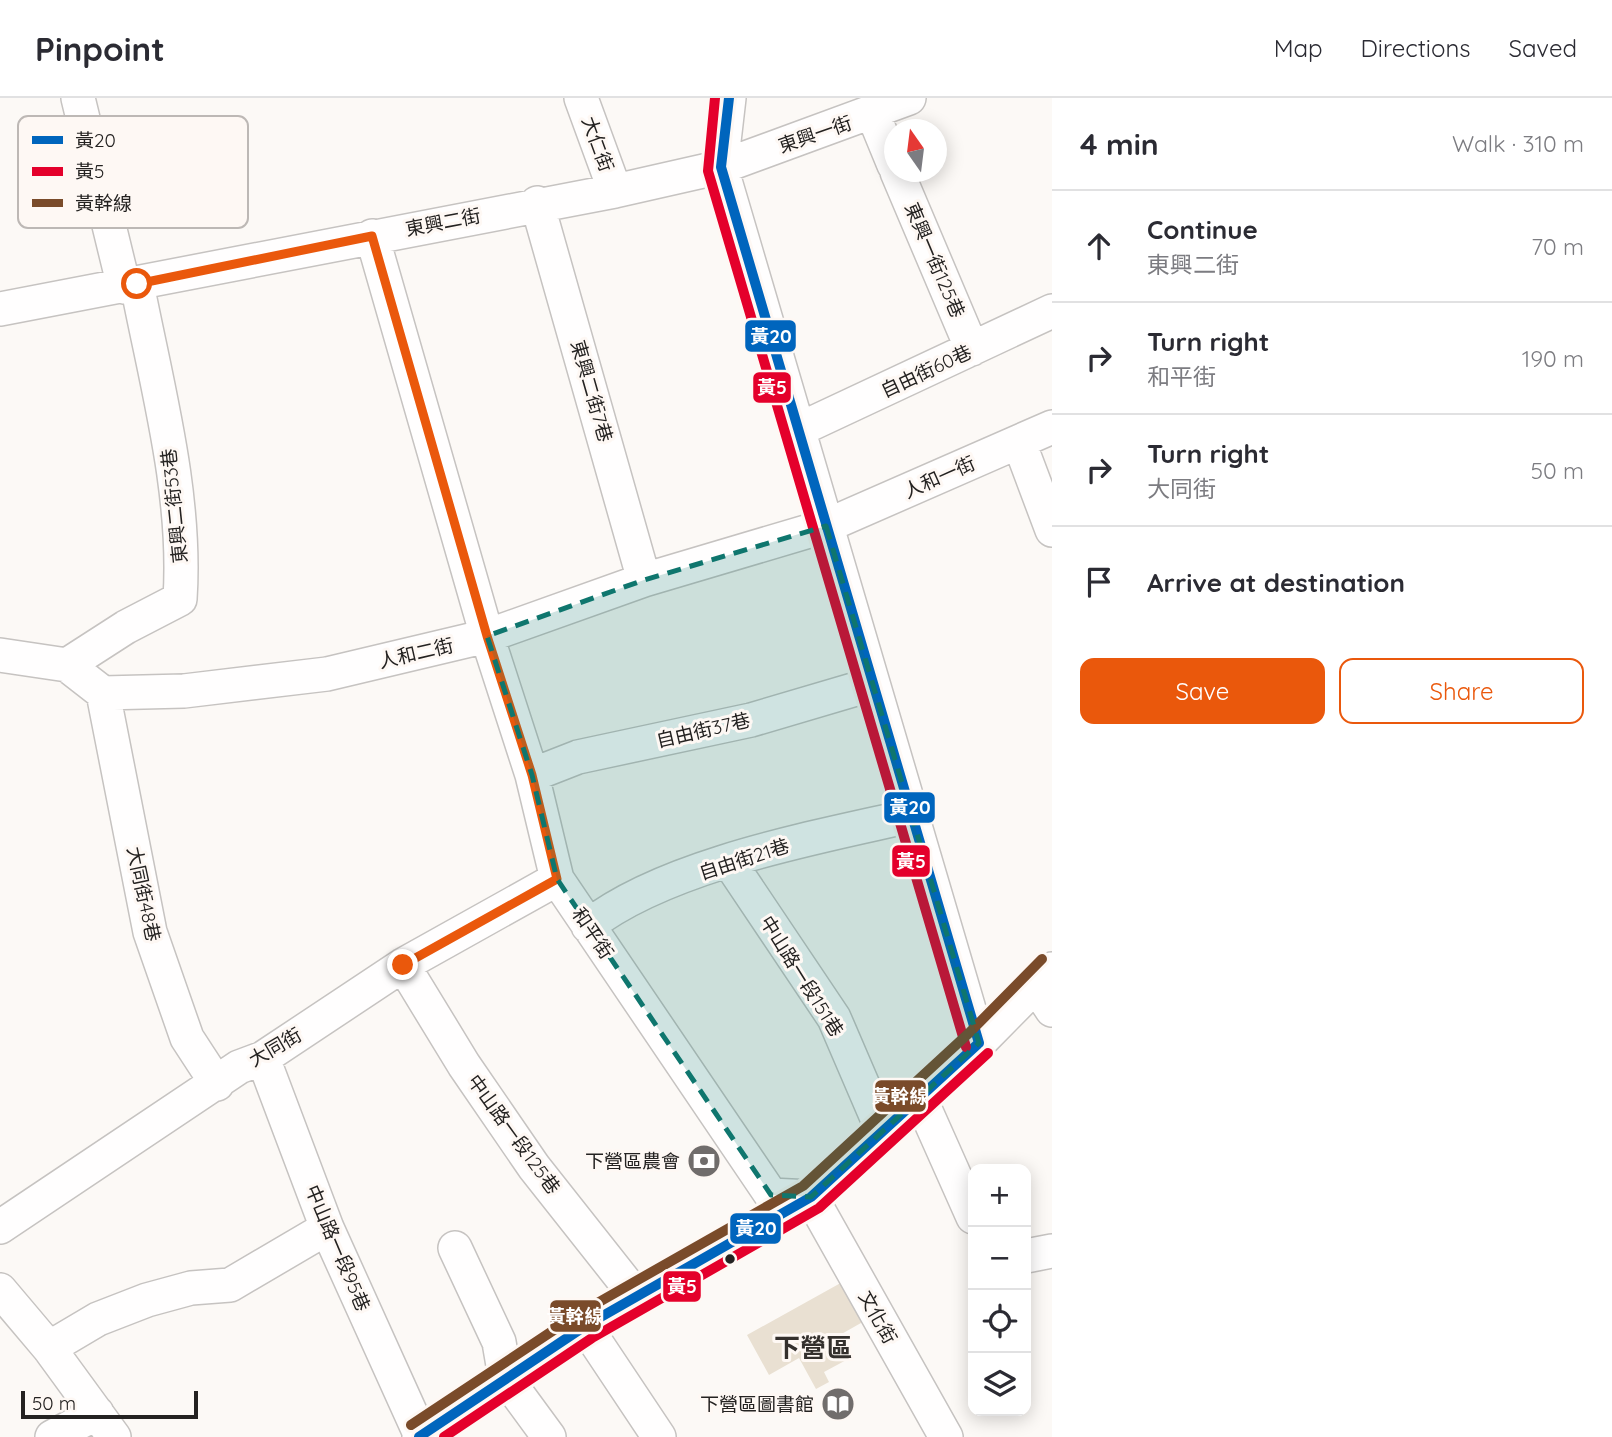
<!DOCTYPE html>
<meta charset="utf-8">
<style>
:root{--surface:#fff;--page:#f7f7f7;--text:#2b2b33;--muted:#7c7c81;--line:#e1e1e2;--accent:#ea580c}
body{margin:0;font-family:Quicksand,"Noto Sans TC",sans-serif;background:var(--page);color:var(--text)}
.controls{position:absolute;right:21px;bottom:21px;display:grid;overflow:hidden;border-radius:14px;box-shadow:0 4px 18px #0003}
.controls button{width:63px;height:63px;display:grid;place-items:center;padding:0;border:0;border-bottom:2px solid var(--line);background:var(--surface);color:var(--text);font:35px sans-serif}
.compass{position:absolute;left:884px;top:21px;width:63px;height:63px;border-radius:50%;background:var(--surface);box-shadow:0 4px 18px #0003;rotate:346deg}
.scale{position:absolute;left:21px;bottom:18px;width:177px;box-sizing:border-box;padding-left:7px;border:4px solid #242221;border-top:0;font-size:19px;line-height:24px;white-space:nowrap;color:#242221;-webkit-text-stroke:5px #fef8f4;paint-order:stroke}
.stop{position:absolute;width:21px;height:21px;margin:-16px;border:5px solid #ea580c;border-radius:50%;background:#fff}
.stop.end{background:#ea580c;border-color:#fff;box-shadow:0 2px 7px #0008}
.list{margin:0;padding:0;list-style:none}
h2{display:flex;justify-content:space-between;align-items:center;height:91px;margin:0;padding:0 28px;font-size:30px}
h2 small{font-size:23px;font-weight:400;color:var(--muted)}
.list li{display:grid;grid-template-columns:46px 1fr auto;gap:21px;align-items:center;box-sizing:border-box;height:112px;padding:0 28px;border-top:2px solid var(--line)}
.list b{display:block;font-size:26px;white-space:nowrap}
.list p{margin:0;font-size:23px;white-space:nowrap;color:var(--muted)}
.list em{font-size:23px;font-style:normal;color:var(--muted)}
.actions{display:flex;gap:14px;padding:21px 28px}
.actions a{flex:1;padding:16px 0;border:2px solid var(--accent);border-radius:14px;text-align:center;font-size:24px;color:var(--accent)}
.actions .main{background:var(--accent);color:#fff}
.icon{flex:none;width:38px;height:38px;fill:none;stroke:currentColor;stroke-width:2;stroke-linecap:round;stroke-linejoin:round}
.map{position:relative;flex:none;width:1052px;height:1339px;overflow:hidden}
header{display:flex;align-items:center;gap:42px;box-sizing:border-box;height:98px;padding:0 35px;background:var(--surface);border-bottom:2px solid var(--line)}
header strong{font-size:33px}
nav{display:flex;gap:38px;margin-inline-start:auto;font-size:24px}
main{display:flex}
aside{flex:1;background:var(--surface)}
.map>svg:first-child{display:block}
.building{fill:#e9e0d2}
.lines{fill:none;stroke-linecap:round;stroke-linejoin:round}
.minor-casing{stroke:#c6c3c1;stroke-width:36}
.minor{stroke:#fffefe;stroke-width:33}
.bus-1-casing{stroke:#fef8f4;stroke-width:16}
.bus-2-casing{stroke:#fef8f4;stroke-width:16}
.bus-3-casing{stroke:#fef8f4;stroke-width:16}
.bus-1{stroke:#0065bd;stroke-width:10}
.bus-2{stroke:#e4002b;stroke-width:10}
.bus-3{stroke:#7a4b2a;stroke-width:10}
.route{stroke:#ea580c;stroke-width:9}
.marked{fill:#0f766e;fill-opacity:0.2;stroke:#0f766e;stroke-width:5;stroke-dasharray:14 9;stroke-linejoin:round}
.bus-dot{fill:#242221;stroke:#fef8f4;stroke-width:2.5}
.labels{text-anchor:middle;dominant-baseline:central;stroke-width:6;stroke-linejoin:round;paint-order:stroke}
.street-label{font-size:19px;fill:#242221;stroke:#fef8f4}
.poi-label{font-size:19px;fill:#242221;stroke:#fef8f4;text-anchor:end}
.district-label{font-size:26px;font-weight:bold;fill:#34302d;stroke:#fef8f4}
.key{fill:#fef8f4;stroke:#bdb8b5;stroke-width:2}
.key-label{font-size:19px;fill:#242221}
.line-badge{stroke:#fef8f4;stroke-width:2.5}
.badge-label{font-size:19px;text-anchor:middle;font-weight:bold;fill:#fff}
</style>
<header>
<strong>Pinpoint</strong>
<nav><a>Map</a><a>Directions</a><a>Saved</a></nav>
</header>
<main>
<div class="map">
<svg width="1052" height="1339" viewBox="0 0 1052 1339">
<rect width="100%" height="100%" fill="#fcf9f6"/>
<path class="building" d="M 846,1182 L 868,1221 L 838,1238 L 850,1260 L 824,1274 L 829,1284 L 816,1291 L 799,1260 L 769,1277 L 747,1237 Z"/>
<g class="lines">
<defs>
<path id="minor" d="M 78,0 L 124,189
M 581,0 L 615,93
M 729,0 L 721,69 L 979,945
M 873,16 L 894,67
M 897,74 L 972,251
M 537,105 L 644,482
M 372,138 L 487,538 L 532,677 L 557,781 L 771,1097 L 811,1099
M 0,211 L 615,93 L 721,69 L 909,0
M 798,332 L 1052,213
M 1019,344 L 1052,432
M 0,557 L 67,567 L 103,595 L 184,593 L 327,576 L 487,538 L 644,482 L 826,428 L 1052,329
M 67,567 L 126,529 L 180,501 C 187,396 157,289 137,186
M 103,595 L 150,834 L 187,940 L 217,986
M 532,677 L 578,659 L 751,622 L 873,586
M 730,765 L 834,920 L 883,1034
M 588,828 C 666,767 813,740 910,718
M 403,867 L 464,967 L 534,1069 L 636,1198
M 1036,888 L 1052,912
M 263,960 L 327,1130 L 421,1338
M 920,1000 L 973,1119
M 811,1099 L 946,1339
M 0,1129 L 239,969 L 263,960 L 403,867 L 557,781
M 455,1150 L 499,1244 L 505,1279 L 549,1339
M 1026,1158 L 1052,1153
M 0,1192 L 49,1250 L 114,1339
M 585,1228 L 659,1339
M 49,1250 L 98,1221 L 147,1202 L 191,1190 L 230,1187 L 327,1130
M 52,1339 L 97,1315
M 419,1339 L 585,1228 L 811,1099 L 979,945 L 1052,871"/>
</defs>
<use href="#minor" class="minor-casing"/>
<use href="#minor" class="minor"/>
<defs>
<path id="bus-1" d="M 729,0 L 721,69 L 979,945
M 419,1339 L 585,1228 L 811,1099 L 979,945"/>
<path id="bus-2" d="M 715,0 L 708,73 L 966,949
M 444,1339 L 592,1240 L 819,1110 L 988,955"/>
<path id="bus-3" d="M 411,1327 L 578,1216 L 803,1088 L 969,935 L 1042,861"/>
</defs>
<use href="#bus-1" class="bus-1-casing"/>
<use href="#bus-2" class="bus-2-casing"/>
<use href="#bus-3" class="bus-3-casing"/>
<use href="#bus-1" class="bus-1"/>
<use href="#bus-2" class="bus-2"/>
<use href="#bus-3" class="bus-3"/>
</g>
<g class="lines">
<path class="route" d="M 137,186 L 372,138 L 487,538 L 532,677 L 557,781 L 403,867"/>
</g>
<path class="marked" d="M 826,428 L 979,945 L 811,1099 L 771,1097 L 557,781 L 532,677 L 487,538 L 644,482 Z"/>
<defs>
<symbol id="bank-disc" viewBox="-11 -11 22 22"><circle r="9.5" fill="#706d6c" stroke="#fef8f4"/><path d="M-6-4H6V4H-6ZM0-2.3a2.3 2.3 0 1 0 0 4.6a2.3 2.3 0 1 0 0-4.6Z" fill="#fff"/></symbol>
<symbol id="library-disc" viewBox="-11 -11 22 22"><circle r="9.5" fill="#706d6c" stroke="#fef8f4"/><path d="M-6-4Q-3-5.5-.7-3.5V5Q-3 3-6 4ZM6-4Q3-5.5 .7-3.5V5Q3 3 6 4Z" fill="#fff"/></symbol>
</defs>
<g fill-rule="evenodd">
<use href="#bank-disc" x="685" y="1044" width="38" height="38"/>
<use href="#library-disc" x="819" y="1287" width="38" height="38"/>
</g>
<circle class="bus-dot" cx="730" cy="1161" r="6"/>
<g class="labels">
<g class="street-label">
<text transform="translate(815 36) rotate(-19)">東興一街</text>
<text transform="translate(598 46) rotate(70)">大仁街</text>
<text transform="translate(443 124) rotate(-11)">東興二街</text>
<text transform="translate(935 162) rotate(67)">東興一街125巷</text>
<text transform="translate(926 273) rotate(-25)">自由街60巷</text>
<text transform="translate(592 293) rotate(74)">東興二街7巷</text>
<text transform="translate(939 379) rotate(-24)">人和一街</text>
<text transform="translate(174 408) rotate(-96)">東興二街53巷</text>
<text transform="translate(416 555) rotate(-13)">人和二街</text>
<text transform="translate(703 632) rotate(-13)">自由街37巷</text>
<text transform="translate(744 761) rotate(-18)">自由街21巷</text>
<text transform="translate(144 796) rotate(78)">大同街48巷</text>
<text transform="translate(593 835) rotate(56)">和平街</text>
<text transform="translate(802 878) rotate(58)">中山路一段151巷</text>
<text transform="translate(275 949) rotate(-30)">大同街</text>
<text transform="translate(514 1036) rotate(54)">中山路一段125巷</text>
<text transform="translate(338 1150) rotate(67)">中山路一段95巷</text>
<text transform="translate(878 1219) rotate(61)">文化街</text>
</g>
<g class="poi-label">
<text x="680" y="1063">下營區農會</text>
<text x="814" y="1306">下營區圖書館</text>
</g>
<g class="district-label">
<text x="813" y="1249">下營區</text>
</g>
</g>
<rect x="18" y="18" width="230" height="112" rx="10" class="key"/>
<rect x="32" y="38" width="31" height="8" fill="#0065bd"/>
<rect x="32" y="69" width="31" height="9" fill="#e4002b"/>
<rect x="32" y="101" width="31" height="8" fill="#7a4b2a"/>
<g class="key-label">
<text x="75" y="49">黃20</text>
<text x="75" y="80">黃5</text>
<text x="75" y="112">黃幹線</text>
</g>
<g class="line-badge">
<rect x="744" y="221" width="53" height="34" rx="7" fill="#0065bd"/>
<rect x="752" y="273" width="40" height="33" rx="7" fill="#e4002b"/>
<rect x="883" y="693" width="53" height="33" rx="7" fill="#0065bd"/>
<rect x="891" y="746" width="40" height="34" rx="7" fill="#e4002b"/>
<rect x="874" y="981" width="53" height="34" rx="7" fill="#7a4b2a"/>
<rect x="729" y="1114" width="53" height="33" rx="7" fill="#0065bd"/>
<rect x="662" y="1172" width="40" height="33" rx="7" fill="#e4002b"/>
<rect x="549" y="1201" width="53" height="34" rx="7" fill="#7a4b2a"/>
</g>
<g class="badge-label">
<text x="771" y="245">黃20</text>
<text x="772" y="296">黃5</text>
<text x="910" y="716">黃20</text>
<text x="911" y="770">黃5</text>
<text x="900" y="1005">黃幹線</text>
<text x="756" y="1137">黃20</text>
<text x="682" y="1195">黃5</text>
<text x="575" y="1225">黃幹線</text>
</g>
</svg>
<div class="controls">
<button>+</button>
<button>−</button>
<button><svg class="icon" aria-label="locate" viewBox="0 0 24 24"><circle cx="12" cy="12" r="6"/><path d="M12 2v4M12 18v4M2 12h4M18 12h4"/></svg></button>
<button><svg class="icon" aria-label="layers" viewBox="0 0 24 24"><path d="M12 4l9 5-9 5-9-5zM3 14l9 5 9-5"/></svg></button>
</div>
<svg class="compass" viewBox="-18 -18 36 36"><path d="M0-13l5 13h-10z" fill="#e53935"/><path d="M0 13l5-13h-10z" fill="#7c7c81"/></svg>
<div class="scale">50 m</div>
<div class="stop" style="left:137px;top:186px"></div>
<div class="stop end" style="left:403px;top:867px"></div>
</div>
<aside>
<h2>4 min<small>Walk · 310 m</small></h2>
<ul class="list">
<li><svg class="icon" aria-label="ahead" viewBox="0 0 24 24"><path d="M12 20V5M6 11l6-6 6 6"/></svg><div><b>Continue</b><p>東興二街</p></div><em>70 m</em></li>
<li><svg class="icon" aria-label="right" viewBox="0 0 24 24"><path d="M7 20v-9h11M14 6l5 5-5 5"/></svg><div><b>Turn right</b><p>和平街</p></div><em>190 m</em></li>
<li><svg class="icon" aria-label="right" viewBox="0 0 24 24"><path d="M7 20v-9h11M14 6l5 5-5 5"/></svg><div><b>Turn right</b><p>大同街</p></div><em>50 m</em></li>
<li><svg class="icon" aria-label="arrive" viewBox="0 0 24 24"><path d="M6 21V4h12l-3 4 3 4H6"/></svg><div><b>Arrive at destination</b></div></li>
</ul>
<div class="actions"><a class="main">Save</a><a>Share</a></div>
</aside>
</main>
